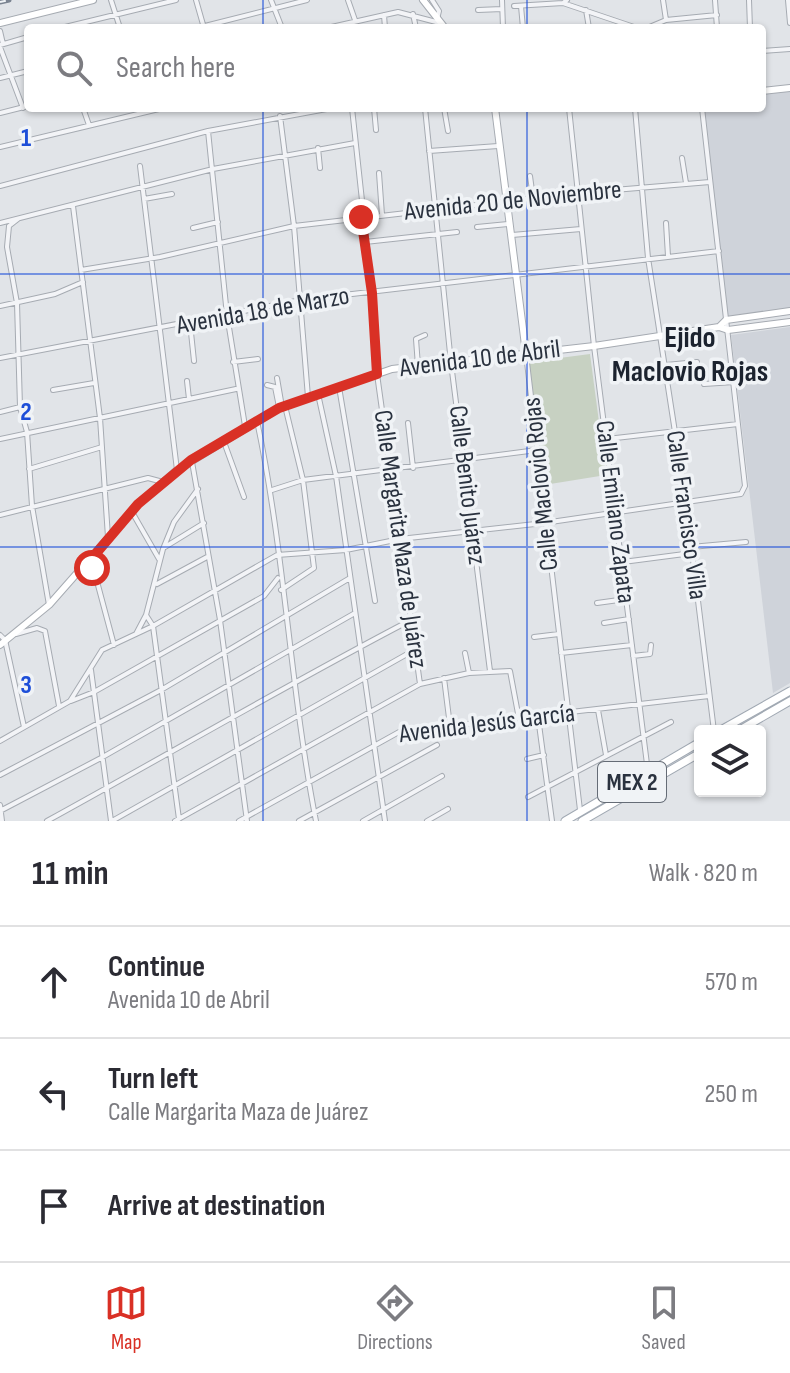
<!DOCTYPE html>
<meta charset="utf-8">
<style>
:root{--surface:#fff;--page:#f7f7f7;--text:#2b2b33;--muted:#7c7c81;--line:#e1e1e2;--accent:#d93025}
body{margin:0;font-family:"Sofia Sans Condensed",sans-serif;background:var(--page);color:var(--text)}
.controls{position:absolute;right:24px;bottom:24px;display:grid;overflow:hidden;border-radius:8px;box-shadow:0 2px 6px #0004}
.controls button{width:72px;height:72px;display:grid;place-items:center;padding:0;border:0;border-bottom:2px solid var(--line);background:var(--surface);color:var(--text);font:40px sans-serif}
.stop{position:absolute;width:24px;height:24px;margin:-18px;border:6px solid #d93025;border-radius:50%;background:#fff}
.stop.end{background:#d93025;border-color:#fff;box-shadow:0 2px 8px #0008}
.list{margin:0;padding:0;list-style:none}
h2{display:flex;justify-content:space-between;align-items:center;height:104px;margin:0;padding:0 32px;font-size:34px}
h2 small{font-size:26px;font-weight:400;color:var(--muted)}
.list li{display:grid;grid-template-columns:52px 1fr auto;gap:24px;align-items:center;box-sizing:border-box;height:112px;padding:0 32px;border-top:2px solid var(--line)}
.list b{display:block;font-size:30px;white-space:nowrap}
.list p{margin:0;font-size:26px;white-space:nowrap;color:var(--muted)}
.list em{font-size:26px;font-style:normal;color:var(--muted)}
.icon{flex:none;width:44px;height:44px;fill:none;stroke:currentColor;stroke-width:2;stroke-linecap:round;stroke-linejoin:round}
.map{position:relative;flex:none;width:790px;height:821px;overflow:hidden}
.search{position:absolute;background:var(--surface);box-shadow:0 2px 6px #0004;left:24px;right:24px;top:24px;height:88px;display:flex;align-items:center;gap:20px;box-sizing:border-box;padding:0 28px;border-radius:8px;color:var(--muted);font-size:30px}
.sheet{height:440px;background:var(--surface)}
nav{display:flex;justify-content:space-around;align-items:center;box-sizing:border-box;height:112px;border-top:2px solid var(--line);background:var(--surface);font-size:22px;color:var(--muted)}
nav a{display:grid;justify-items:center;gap:4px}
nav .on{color:var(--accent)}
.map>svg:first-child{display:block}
.built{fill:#cfd3da}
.green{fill:#c7d1c2}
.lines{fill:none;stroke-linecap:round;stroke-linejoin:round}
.street-casing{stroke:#a6abb2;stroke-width:6}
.secondary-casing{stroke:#a6abb2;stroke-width:8}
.primary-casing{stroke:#a1a9b3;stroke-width:9}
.street{stroke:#f3f4f7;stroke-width:4}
.secondary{stroke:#fff;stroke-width:6}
.primary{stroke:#fff;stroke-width:7}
.rail-casing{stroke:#7b8491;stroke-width:5}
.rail{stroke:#f0f3f6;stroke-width:2;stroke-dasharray:6;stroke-linecap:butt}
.route{stroke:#d93025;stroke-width:10}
.grid{fill:none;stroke:#1d4ed8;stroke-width:2;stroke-opacity:0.55}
.labels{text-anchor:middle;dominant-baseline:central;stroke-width:7;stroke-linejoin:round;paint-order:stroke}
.shield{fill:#f0f3f6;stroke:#656c76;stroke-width:2}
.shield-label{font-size:24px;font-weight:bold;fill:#2a323f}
.street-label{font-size:26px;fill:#2a323f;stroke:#f0f3f6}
.quarter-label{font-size:30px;font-weight:bold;fill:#1c232f;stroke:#f0f3f6}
.grid-label{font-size:26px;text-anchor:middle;font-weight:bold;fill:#1d4ed8;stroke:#f0f3f6;stroke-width:7;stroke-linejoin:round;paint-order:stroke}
</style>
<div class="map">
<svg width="790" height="821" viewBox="0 0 790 821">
<rect width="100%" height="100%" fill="#e1e4e8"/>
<path class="built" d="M 790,90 L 790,308 L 728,316 L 704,108 L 762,108 L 762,93 Z
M 790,327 L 790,683 L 773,693 L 731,335 Z"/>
<path class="green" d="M 590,354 L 606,475 L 544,485 L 529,362 Z"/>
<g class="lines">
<defs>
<path id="street" d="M 111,0 L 120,28
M 196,0 L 204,28
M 271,0 L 282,28
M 348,0 L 355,20
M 432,0 L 439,11 L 437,19
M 502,0 L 503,28
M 567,0 L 563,3 L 634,27
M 663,0 L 666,20
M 715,0 L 717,28
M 749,0 L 750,28
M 788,0 L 790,23
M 514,6 L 563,3
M 521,6 L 523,28
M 478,10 L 502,9
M 586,10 L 589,28
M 413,14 L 416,28
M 384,15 L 385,28
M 61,28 L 176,0
M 197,28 L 307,0
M 327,28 L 398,12 L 440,23
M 627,28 L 639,28
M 647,28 L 666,20 L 717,15
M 0,31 L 3,44
M 0,45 L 28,37
M 0,47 L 23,108
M 762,51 L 790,49
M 0,78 L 28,71
M 83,108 L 89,125
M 352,108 L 372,293 L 377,374 L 420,684
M 374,108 L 376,130
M 425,108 L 451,363 L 490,671
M 444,108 L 448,131
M 569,108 L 594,346 L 648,772
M 635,108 L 648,258 L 686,503 L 714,731
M 0,113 L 28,106
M 280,116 L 294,226 L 308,397
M 208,131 L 227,315 L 245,426
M 0,147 L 163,108
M 318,148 L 320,168
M 429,151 L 498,146
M 682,158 L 686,183
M 140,166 L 177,470
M 379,173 L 382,215
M 530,176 L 533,198
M 0,186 L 208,131 L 332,108
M 144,199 L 172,194
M 73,206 L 100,418 L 108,537
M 18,219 L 9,226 L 7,247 L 17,303 L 20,407 L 27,432 L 32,506 L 49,605
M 0,223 L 213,169 L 355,143
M 666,223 L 668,256
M 477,227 L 508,224
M 193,228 L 218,222
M 512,235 L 581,229
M 365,242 L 457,232
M 81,270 L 160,257 L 294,226 L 578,193 L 710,182
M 0,306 L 55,294 L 83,282
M 190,323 L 194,361
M 526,354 L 580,810
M 0,358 L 301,300 L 719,251
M 233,362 L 258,359
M 666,365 L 697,362
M 418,366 L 416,339 L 425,335
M 277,378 L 282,407
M 187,381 L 189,399
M 704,384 L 734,382
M 267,385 L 275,387 L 279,407
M 339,387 L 375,601
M 53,390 L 94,383
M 318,394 L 336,476 L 385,821
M 0,412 L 20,407
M 257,421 C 285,553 290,689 316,821
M 408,423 L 413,468
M 0,439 L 236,389
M 607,439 L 738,424
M 224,442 L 244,497
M 192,462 L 220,620 L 247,821
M 29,469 L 102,447
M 272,490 L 303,480 L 537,450
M 132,512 L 159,559
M 0,515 L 148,478 L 163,482
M 165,547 L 204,523
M 691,547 L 746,542
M 623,562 L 692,553
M 87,564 L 95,574 L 114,645
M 157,584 L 207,557
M 281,590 L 314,568 L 303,480 L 285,406
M 597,603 L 626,599
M 604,623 L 629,619
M 16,634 L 37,628 L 45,631 L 59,706
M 136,634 L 146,615
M 0,635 L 5,640 L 24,727
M 534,637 L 559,634
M 465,653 L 469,673
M 561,653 L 632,645
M 633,656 L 650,654 L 651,645
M 91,670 L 111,821
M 444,678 L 450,726
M 71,701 L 94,692 L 264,596 L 278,578
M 598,710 L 606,755
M 538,717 L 552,821
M 0,741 L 70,701 L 102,650 L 153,626 L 277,555 L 346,550 L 400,539 L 544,523 L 741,494 L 745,486 L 702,108
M 527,759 L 544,755
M 0,775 L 161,690 L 350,578
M 528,797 L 671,722
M 0,805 L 2,821
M 0,811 L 101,758 L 355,613
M 179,819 L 153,626 L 146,615 L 163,549 L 174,522 L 198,489
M 47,821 C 169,754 288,684 411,620
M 112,821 L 416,649
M 175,821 L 420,684 L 469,673 L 510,671 L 519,719
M 239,821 L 399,732 L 709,696
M 299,821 L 437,745
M 363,821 L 442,776
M 427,821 L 448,809"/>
<path id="secondary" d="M 423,0 L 445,28
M 0,23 L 93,0
M 762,91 L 790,88
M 495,108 L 526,353
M 719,327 L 726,320 L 790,311
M 0,645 L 49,605 L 138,504 L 177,470 L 279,408 L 392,369 L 594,346 L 719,327 L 728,330 L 790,322"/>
<path id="primary" d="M 719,731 L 790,691
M 738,731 L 790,701
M 565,821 L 700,742
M 582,821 L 700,753"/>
</defs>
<use href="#street" class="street-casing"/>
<use href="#secondary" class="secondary-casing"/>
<use href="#primary" class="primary-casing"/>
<use href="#street" class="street"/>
<use href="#secondary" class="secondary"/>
<use href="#primary" class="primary"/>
<defs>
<path id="rail" d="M 0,2 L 9,0"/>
</defs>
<use href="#rail" class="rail-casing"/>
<use href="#rail" class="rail"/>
</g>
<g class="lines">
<path class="route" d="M 92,568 L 87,564 L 138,504 L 191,460 L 279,408 L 377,374 L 372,293 L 361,217"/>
</g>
<path class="grid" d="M 263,0 L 263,28M 527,0 L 527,28M 263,108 L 263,821M 527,108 L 527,821M 0,274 L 790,274M 0,547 L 790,547"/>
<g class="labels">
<rect class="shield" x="598" y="762" width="68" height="40" rx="6"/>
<g class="shield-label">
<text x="632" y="782">MEX 2</text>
</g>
<g class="street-label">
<text transform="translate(513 201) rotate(-6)">Avenida 20 de Noviembre</text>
<text transform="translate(263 311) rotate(-10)">Avenida 18 de Marzo</text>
<text transform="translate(480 359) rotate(-7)">Avenida 10 de Abril</text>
<text transform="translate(541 484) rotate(-96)">Calle Maclovio Rojas</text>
<text transform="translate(467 485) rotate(83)">Calle Benito Juárez</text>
<text transform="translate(615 512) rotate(83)">Calle Emiliano Zapata</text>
<text transform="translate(686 515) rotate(82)">Calle Francisco Villa</text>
<text transform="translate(400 539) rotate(82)">Calle Margarita Maza de Juárez</text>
<text transform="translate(487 724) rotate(-7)">Avenida Jesús García</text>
</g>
<g class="quarter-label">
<text x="690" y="338">Ejido<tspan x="690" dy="34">Maclovio Rojas</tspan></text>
</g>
</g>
<g class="grid-label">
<text x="26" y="146">1</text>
<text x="26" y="420">2</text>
<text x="26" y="693">3</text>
</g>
</svg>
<div class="controls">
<button><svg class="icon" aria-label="layers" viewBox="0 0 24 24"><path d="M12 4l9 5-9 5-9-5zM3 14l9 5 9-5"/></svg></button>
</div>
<div class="stop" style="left:92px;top:568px"></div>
<div class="stop end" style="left:361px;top:217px"></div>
<div class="search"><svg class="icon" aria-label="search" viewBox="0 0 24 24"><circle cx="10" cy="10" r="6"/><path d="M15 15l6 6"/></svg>Search here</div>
</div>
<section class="sheet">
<h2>11 min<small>Walk · 820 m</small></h2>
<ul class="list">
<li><svg class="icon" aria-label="ahead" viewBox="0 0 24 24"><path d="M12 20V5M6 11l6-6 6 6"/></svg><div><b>Continue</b><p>Avenida 10 de Abril</p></div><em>570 m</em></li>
<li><svg class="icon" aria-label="left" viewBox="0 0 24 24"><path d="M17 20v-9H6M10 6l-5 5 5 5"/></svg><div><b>Turn left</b><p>Calle Margarita Maza de Juárez</p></div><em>250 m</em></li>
<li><svg class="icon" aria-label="arrive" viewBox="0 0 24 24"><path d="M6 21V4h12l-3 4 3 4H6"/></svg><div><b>Arrive at destination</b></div></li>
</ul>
</section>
<nav>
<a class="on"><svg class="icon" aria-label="map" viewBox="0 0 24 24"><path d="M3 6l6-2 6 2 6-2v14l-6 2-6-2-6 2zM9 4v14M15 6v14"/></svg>Map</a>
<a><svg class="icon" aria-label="directions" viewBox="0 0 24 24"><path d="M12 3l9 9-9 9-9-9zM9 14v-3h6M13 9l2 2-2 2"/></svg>Directions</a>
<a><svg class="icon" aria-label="saved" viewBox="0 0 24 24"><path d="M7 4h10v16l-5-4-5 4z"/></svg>Saved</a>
</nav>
